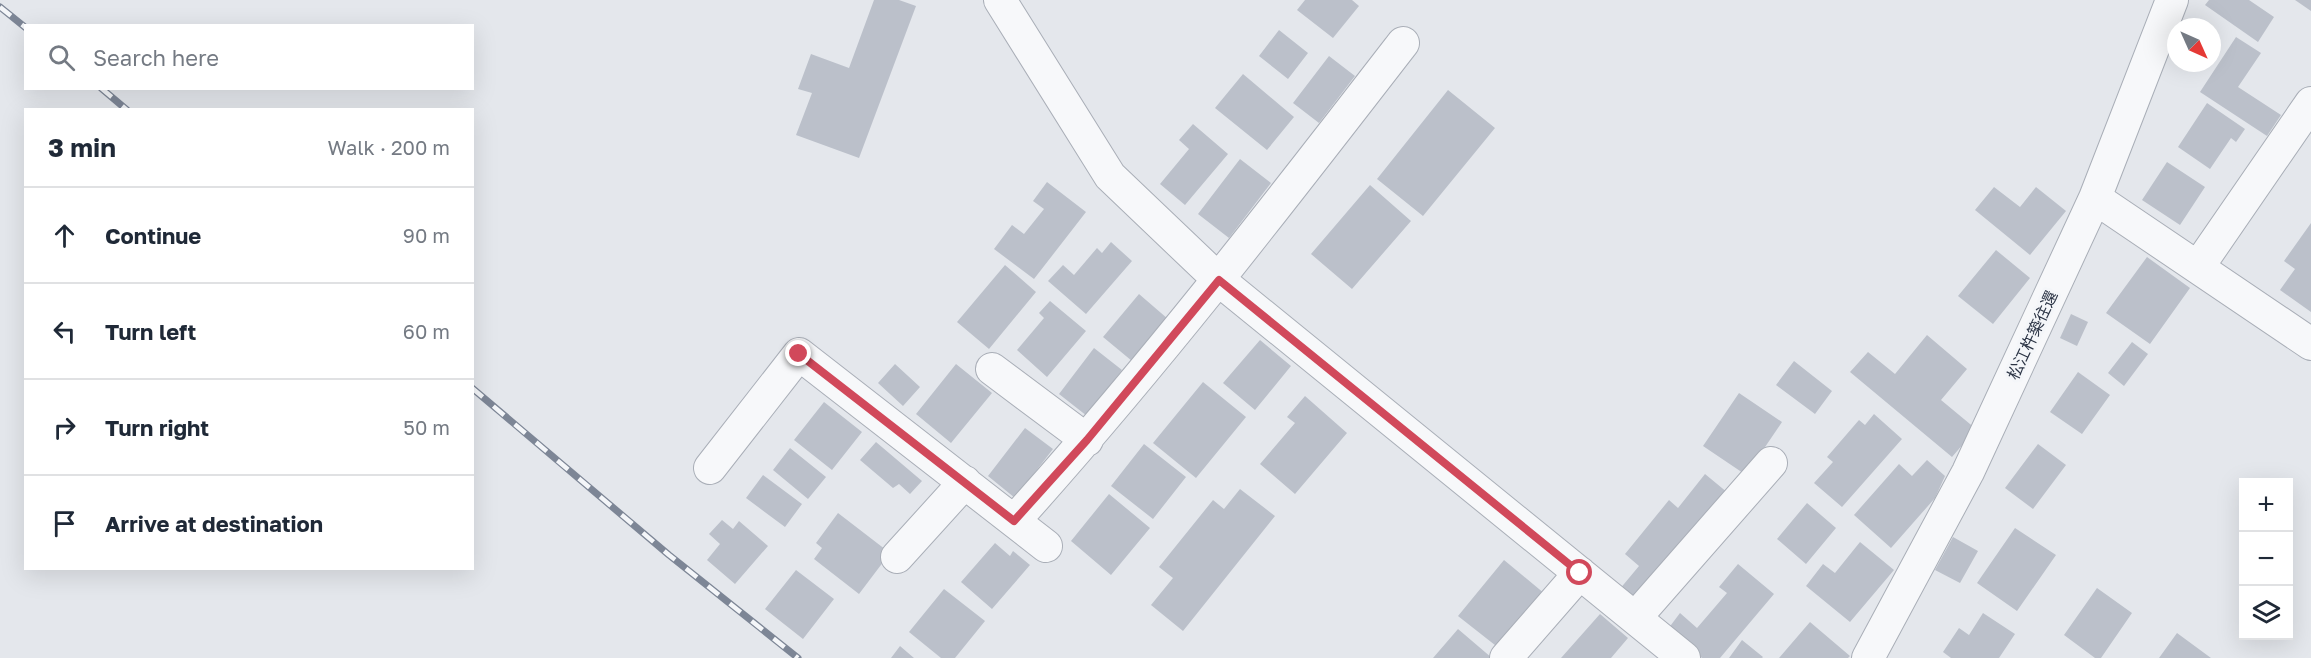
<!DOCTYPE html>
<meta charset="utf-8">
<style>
:root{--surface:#fff;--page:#f2f2f3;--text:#1f2937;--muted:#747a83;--line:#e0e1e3}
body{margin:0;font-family:"Golos Text","Noto Sans JP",sans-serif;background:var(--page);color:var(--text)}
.controls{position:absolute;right:18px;bottom:18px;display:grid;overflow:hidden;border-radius:0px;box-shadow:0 6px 24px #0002}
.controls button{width:54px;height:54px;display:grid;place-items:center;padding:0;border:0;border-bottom:2px solid var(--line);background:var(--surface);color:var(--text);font:30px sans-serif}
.compass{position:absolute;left:2167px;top:18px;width:54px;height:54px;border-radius:50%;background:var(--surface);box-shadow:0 6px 24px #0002;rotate:135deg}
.stop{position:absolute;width:18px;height:18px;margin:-14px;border:4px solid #d1495b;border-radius:50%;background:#fff}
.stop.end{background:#d1495b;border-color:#fff;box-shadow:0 2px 6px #0008}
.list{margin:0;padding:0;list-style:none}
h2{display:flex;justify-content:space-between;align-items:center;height:78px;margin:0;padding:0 24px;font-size:26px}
h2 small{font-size:20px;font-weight:400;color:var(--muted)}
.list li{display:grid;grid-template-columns:39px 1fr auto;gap:18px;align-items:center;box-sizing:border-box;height:96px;padding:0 24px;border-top:2px solid var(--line)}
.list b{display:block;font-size:22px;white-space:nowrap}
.list em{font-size:20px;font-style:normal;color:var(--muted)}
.icon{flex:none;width:33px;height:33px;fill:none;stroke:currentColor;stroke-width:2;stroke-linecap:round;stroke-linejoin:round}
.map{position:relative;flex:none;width:2311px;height:658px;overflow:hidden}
.search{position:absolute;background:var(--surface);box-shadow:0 6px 24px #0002;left:24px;top:24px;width:450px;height:66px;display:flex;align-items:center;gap:15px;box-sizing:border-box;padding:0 21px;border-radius:0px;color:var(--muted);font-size:22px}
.panel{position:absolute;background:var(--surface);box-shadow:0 6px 24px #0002;left:24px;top:108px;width:450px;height:462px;border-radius:0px}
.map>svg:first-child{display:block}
.building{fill:#bbc0ca}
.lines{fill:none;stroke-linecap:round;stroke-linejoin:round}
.street-casing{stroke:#a9aeb7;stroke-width:34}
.street{stroke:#f7f8fa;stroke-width:32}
.rail-casing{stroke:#7d8696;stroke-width:7}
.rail{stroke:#f4f6f9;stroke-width:4.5;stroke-dasharray:14;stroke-linecap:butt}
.route{stroke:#d1495b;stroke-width:8}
.labels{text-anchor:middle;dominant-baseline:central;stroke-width:6;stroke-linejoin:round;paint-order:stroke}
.street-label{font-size:16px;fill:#2b3445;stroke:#f4f6f9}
</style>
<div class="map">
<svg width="2311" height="658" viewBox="0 0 2311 658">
<rect width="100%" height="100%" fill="#e4e7ec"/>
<path class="building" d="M 874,0 L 899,0 L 916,6 L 859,158 L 796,135 L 812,93 L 798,89 L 811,54 L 849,68 Z
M 1305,0 L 1352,0 L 1359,6 L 1333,38 L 1297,10 Z
M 2209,0 L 2249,0 L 2274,17 L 2258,42 L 2205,5 Z
M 2295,0 L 2311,0 L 2311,11 Z
M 1279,30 L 1308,53 L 1288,79 L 1259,56 Z
M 2236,37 L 2261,53 L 2238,87 L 2281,115 L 2267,136 L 2200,92 Z
M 1329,56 L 1355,76 L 1319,123 L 1293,103 Z
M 1243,74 L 1294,117 L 1267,150 L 1215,108 Z
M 1448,90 L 1495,128 L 1423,216 L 1377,179 Z
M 2207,103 L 2245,129 L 2236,142 L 2231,138 L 2210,169 L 2178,147 Z
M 1193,124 L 1228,154 L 1185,205 L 1160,184 L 1189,149 L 1179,140 Z
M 1240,159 L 1271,183 L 1229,238 L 1198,214 Z
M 2167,162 L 2205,187 L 2180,225 L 2142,200 Z
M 1047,182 L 1086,212 L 1034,279 L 994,249 L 1012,225 L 1024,234 L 1044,209 L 1033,201 Z
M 1370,185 L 1411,221 L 1352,289 L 1311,254 Z
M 1994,187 L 2020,207 L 2036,187 L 2066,211 L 2030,255 L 1975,210 Z
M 2311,223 L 2311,312 L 2280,290 L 2295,269 L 2284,261 Z
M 1111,242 L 1132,261 L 1086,314 L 1048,281 L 1063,265 L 1074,275 L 1097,248 L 1102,253 Z
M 1996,250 L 2030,278 L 1993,324 L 1958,296 Z
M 2147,257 L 2190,288 L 2150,344 L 2106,313 Z
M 1005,265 L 1036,292 L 989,349 L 957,322 Z
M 1139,294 L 1168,319 L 1132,361 L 1103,337 Z
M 1050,301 L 1086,331 L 1047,377 L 1017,350 L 1044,318 L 1039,313 Z
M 2071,314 L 2088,322 L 2077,346 L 2060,338 Z
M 1927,335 L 1967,369 L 1941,400 L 1976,429 L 1952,457 L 1850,372 L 1868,352 L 1895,374 Z
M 1260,340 L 1291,366 L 1255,410 L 1223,383 Z
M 2132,342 L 2148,354 L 2124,386 L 2108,373 Z
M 1094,348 L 1122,370 L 1087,416 L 1059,394 Z
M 1794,361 L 1832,391 L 1815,414 L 1776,385 Z
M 895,364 L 920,387 L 903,406 L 878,383 Z
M 956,364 L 992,393 L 951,443 L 916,414 Z
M 2078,372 L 2110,395 L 2082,434 L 2050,412 Z
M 1203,382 L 1246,417 L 1196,478 L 1153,443 Z
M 1739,393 L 1782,422 L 1746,475 L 1703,446 Z
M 1305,396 L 1347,433 L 1295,494 L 1260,464 L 1295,423 L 1287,417 Z
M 824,402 L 862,432 L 832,470 L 794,440 Z
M 1874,414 L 1902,439 L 1842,507 L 1814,483 L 1833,462 L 1827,457 L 1859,420 L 1865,425 Z
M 1025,428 L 1053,449 L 1015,498 L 988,476 Z
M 876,442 L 922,481 L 910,494 L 899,484 L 893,488 L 860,460 Z
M 1144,444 L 1186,477 L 1153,519 L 1111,486 Z
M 2038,444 L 2066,465 L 2033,509 L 2005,488 Z
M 790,448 L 826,477 L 808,499 L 773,470 Z
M 1927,460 L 1945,476 L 1935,498 L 1891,548 L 1854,515 L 1899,464 L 1912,476 Z
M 1705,474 L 1728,493 L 1637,605 L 1619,590 L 1639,566 L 1625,554 L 1669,500 L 1678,508 Z
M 763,475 L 802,504 L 785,527 L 746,498 Z
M 1240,489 L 1275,516 L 1183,631 L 1151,605 L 1173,578 L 1159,567 L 1213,500 L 1224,509 Z
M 1109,494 L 1150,528 L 1111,575 L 1071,541 Z
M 1807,503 L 1836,528 L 1806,564 L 1777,539 Z
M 838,513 L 890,553 L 859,594 L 814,559 L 822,548 L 816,543 Z
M 722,520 L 733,529 L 739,521 L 768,546 L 735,584 L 707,560 L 720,544 L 709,534 Z
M 2015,528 L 2056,555 L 2017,611 L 1977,583 Z
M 1953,537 L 1978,551 L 1960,583 L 1935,570 Z
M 1860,542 L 1894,570 L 1850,622 L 1806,586 L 1823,564 L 1835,573 Z
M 995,543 L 1010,556 L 1013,551 L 1030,565 L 992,609 L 961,582 Z
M 1504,560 L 1545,594 L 1500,649 L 1458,616 Z
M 1738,564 L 1774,594 L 1720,658 L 1702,658 L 1668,629 L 1680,613 L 1697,628 L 1727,593 L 1719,587 Z
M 796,570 L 834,599 L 803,639 L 765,609 Z
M 2097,588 L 2132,613 L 2101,658 L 2095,658 L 2064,635 Z
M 944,589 L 985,621 L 955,658 L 941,658 L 909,632 Z
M 1983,613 L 2015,634 L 1999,658 L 1951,658 L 1943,652 L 1959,628 L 1969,635 Z
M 1600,614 L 1628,638 L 1611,658 L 1561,658 Z
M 1810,622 L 1850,656 L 1848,658 L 1779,658 Z
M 1458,629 L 1492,658 L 1433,658 Z
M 2177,633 L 2211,658 L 2159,658 Z
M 1742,640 L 1763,657 L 1762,658 L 1729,658 Z
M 900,646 L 914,658 L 891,658 Z"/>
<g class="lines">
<defs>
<path id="street" d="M 1000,0 L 1110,176 L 1219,280 L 1684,658
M 2095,198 L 2311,344
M 2198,267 L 2311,103
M 992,369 L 1087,440
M 710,468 L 799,354 L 1046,546
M 1014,521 C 1152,368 1277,206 1403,43
M 897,557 L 965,482
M 1635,618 L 1771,463
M 1506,658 L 1580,573
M 1868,658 L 1968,472 L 2095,198 L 2172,0"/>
</defs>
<use href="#street" class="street-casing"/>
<use href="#street" class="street"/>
<defs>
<path id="rail" d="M 0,7 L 26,28
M 101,88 L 127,110
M 472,388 L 669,555 L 798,658"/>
</defs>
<use href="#rail" class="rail-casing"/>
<use href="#rail" class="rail"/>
</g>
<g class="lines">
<path class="route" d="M 799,354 L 1014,521 L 1087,440 L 1219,280 L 1580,573"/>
</g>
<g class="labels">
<g class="street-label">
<text transform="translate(2032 335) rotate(-65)">松江杵築往還</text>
</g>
</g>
</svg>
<div class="controls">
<button>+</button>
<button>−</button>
<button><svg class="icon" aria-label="layers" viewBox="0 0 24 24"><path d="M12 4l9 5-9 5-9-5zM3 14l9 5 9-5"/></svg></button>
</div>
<svg class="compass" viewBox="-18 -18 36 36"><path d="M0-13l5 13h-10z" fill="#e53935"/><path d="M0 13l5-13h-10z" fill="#747a83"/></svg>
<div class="stop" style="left:1580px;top:573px"></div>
<div class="stop end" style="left:799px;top:354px"></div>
<div class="search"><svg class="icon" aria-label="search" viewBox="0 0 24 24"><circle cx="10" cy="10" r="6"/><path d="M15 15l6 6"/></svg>Search here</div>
<section class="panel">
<h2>3 min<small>Walk · 200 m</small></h2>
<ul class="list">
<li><svg class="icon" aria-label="ahead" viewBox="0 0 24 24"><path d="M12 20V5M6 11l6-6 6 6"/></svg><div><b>Continue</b></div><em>90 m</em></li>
<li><svg class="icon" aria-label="left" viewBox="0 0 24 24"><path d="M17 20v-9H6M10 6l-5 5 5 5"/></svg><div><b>Turn left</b></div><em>60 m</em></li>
<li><svg class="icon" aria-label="right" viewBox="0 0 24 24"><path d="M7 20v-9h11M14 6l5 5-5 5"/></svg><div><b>Turn right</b></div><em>50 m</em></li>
<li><svg class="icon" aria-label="arrive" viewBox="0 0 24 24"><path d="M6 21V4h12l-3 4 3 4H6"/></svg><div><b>Arrive at destination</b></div></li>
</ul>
</section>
</div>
